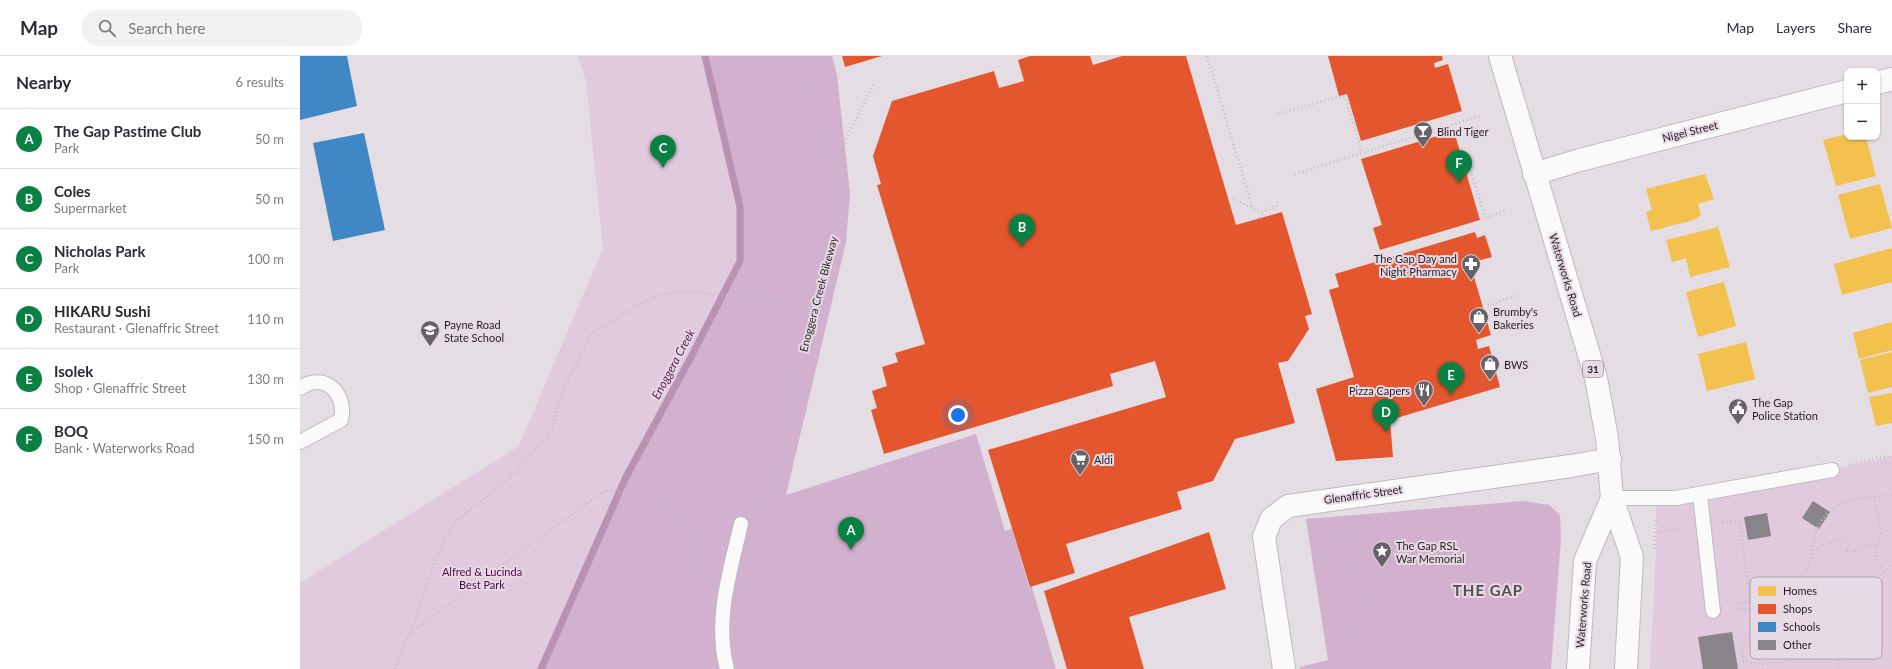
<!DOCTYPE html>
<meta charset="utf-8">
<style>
:root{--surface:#fff;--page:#f2f2f3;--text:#2b2b33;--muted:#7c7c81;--line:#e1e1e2;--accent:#0b8043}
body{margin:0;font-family:Lato,sans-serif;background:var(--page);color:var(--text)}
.controls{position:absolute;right:12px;top:12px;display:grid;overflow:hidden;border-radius:8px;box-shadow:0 1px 3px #0004}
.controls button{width:36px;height:36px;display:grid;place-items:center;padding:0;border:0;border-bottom:1px solid var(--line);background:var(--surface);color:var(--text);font:20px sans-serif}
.you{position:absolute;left:658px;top:359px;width:14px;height:14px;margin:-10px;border:3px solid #fff;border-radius:50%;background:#1a73e8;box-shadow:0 0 0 6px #1a73e833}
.badge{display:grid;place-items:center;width:26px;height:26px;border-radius:50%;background:var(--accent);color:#fff;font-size:13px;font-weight:700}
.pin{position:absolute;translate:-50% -33px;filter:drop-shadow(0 1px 2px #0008)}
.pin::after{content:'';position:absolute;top:21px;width:14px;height:12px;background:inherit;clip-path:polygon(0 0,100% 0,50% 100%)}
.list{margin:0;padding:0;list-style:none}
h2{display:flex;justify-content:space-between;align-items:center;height:52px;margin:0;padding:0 16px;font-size:17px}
h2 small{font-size:13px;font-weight:400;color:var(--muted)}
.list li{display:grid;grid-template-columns:26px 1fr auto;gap:12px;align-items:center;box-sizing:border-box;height:60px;padding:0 16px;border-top:1px solid var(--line)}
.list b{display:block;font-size:15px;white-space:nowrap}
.list p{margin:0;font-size:13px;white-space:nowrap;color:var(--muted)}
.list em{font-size:13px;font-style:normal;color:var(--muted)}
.icon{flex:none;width:22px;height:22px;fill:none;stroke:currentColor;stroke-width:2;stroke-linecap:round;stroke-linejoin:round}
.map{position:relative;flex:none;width:1592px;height:613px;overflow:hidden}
header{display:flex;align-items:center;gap:24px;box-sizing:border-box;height:56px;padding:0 20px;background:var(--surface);border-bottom:1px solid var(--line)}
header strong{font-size:19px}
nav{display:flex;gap:22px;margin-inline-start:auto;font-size:14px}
.search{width:280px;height:36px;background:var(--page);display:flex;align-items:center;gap:10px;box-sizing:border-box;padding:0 14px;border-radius:16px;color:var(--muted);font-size:15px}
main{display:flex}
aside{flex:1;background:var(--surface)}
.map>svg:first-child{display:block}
.green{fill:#e1c9de}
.forest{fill:#d2b1ce}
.homes{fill:#f2c14e}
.shops{fill:#e4572e}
.schools{fill:#3f88c5}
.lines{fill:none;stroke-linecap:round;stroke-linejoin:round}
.stream{stroke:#b891b3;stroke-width:7}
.building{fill:#898489}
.service-casing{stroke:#bfb9be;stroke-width:16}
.minor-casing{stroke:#bfb9be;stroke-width:24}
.primary-casing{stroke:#bfb9be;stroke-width:24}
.path{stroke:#c2bfc1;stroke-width:2.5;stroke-dasharray:1 3;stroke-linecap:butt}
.service{stroke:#fbfafb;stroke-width:14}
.minor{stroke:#fbfafb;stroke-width:22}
.primary{stroke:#fbfafb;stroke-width:22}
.labels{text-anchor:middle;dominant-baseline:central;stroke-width:4;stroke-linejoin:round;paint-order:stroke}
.shield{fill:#e7dae5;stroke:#5e575e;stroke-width:1}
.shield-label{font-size:10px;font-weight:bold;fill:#241f24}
.poi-label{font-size:11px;fill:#241f24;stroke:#e7dae5;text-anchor:start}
.street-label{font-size:11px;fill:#241f24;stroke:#e7dae5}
.park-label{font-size:11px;fill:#4c0948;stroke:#e7dae5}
.water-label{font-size:12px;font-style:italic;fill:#5a1955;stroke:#e7dae5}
.district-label{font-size:15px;font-weight:bold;letter-spacing:1px;fill:#564b55;stroke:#e7dae5}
.key{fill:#e7dae5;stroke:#aca2ab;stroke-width:1}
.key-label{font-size:11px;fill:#241f24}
</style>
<header>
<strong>Map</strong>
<div class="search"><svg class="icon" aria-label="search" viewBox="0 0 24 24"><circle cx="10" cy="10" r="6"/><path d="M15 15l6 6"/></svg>Search here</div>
<nav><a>Map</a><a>Layers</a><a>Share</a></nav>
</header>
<main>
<aside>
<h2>Nearby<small>6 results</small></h2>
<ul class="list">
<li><span class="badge">A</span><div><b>The Gap Pastime Club</b><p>Park</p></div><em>50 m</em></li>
<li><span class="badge">B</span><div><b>Coles</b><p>Supermarket</p></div><em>50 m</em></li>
<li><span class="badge">C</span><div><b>Nicholas Park</b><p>Park</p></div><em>100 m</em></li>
<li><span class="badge">D</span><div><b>HIKARU Sushi</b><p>Restaurant · Glenaffric Street</p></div><em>110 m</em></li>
<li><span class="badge">E</span><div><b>Isolek</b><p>Shop · Glenaffric Street</p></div><em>130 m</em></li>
<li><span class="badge">F</span><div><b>BOQ</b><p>Bank · Waterworks Road</p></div><em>150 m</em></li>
</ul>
</aside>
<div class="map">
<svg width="1592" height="613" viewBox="0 0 1592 613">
<rect width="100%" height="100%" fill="#e4dde3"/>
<path class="green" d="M 278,0 L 405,0 L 440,151 L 440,205 L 391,301 L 326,421 L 241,613 L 0,613 L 0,527 L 219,390 L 303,192 L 286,25 Z
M 1592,400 L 1592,613 L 1350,613 L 1357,476 L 1355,443 L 1532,414 Z"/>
<path class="forest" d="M 405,0 L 532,0 L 537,19 L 550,137 L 546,186 L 486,439 L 676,378 L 705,475 L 712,473 L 729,531 L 732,531 L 756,613 L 241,613 L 326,421 L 391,301 L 440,205 L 440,151 Z
M 1224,445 L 1249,449 L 1260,459 L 1261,483 L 1251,613 L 1000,613 L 1000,611 L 1028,604 L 1006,463 Z"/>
<path class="homes" d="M 1547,78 L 1547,81 L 1566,81 L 1576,120 L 1536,130 L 1523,84 Z
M 1405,118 L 1414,143 L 1398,148 L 1401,159 L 1394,164 L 1351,175 L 1346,156 L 1352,154 L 1346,133 Z
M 1580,128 L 1592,172 L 1550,183 L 1538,139 Z
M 1418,171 L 1430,211 L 1390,221 L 1386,202 L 1372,206 L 1366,184 Z
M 1592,192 L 1592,226 L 1542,239 L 1534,208 Z
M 1424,226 L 1436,270 L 1398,281 L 1386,236 Z
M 1592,266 L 1592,294 L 1559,303 L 1553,277 Z
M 1446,286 L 1455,323 L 1407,335 L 1398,298 Z
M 1592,296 L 1592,331 L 1568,337 L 1560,304 Z
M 1592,337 L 1592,367 L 1576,370 L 1569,341 Z"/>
<path class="shops" d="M 542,0 L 582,0 L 545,11 Z
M 730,0 L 790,0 L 793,9 L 822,0 L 886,0 L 936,169 L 982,156 L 1012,258 L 1005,260 L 1009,273 L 988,305 L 978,307 L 995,367 L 935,383 L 913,425 L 877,436 L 882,453 L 766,488 L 775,517 L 730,531 L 688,394 L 866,341 L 855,305 L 810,318 L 813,330 L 584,398 L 571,354 L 577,352 L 572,335 L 587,330 L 582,311 L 598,306 L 595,297 L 625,288 L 577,129 L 581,128 L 573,100 L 592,45 L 694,15 L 699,32 L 724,25 L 718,4 Z
M 1028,0 L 1142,0 L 1143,4 L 1134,7 L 1135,12 L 1148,8 L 1162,55 L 1061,85 L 1047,38 L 1039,40 Z
M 1154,75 L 1180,164 L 1080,194 L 1073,172 L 1082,169 L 1061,103 Z
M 1175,176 L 1177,182 L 1185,179 L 1192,201 L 1170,207 L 1191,279 L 1176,284 L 1178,293 L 1189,290 L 1200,331 L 1090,364 L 1093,401 L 1036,405 L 1016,333 L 1054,321 L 1029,234 L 1039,231 L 1035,218 Z
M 909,476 L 926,533 L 829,561 L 844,613 L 767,613 L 744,535 Z"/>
<path class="schools" d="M 0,0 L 47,0 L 57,50 L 0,64 Z
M 64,77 L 85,174 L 33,185 L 13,87 Z"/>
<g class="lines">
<path class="stream" d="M 241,613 L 326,421 L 391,301 L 440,205 L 440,151 L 405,0"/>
</g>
<path class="building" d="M 1513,445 L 1530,456 L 1519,473 L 1502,462 Z
M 1467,457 L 1471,480 L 1448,484 L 1444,461 Z
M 1432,576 L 1438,613 L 1403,613 L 1398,581 Z"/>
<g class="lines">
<defs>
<path id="service" d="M 0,332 C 25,315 47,338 41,364 L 0,386
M 1400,439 L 1413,555
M 1312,442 L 1376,442 L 1532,414
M 427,613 C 414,564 430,516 441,468"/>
<path id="minor" d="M 1577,27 L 1592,23
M 1234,118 L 1280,104 L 1547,35
M 984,613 L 964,481 L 971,463 L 988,450 L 1271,410 L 1310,403"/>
<path id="primary" d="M 1200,0 L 1296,322 L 1307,382 L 1312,442 L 1332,501 L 1326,613
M 1278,613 L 1285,505 L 1312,442"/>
</defs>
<use href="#service" class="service-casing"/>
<use href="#minor" class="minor-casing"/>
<use href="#primary" class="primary-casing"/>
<path class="path" d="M 907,0 L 953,153
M 978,58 L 1037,41 L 1045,41 L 1062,97
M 532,112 L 574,27
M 995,118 L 1180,60
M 1172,119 L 1186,162 L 1207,154
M 933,142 L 959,156 L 976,151 L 978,146
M 960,162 L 963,156
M 1188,249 L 1219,239
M 1549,409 L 1579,401 L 1592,401
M 1574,441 L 1581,477 L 1577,491
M 454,454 L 482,418 L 504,284 L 537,169 L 539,140 L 532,112 L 522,84 L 517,59 L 494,0
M 1033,466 L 1035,486 L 1059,481 L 1063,492 L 1049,505 L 1054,521 L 1070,539 L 1033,613
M 1423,467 L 1440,465 L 1450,546 L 1432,548
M 1357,476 L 1384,472
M 1355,493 L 1356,462
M 1512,494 L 1544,482 L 1548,483 L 1549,492 L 1544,499
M 1547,495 L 1553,496 L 1571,489 L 1577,491 L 1576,501 L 1584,516
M 1448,534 L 1459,527 L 1484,542 L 1528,572
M 1433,553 C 1442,553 1453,551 1460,559 L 1457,570 L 1442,589 L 1443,605 C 1477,613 1511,604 1528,572 C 1538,581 1546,587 1541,601 C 1539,606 1538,610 1535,613
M 1430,565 L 1431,573
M 1520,566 L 1532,546 L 1560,531 L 1573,527 L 1592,508
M 1458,570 C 1464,566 1476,560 1480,554 C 1483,551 1482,546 1484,542 C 1490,532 1501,525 1507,513 C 1512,503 1512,489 1515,478 C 1525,444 1563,441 1592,439
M 110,577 L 305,434 L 347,439 L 366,448 L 392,478 L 406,528
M 94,613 L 113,570 L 138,498 L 154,467 L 215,417 L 252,375 L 262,336 L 292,277 L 325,258 L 339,247 L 365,238 L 387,235 L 513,250"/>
<use href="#service" class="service"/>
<use href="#minor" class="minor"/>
<use href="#primary" class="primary"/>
</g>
<defs>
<symbol id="bar-pin" viewBox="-11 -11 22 30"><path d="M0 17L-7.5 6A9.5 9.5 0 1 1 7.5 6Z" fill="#676267" stroke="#e7dae5"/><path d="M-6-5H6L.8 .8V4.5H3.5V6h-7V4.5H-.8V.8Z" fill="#fff"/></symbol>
<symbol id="pharmacy-pin" viewBox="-11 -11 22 30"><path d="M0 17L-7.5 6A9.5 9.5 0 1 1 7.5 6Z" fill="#676267" stroke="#e7dae5"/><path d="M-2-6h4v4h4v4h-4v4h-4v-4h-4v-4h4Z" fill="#fff"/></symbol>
<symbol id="shop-pin" viewBox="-11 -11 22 30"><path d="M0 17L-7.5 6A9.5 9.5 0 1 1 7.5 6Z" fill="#676267" stroke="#e7dae5"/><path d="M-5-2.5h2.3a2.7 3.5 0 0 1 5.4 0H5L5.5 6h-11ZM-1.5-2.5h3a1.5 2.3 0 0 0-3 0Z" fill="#fff"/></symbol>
<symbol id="school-pin" viewBox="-11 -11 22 30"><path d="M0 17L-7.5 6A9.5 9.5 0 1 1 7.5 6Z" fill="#676267" stroke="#e7dae5"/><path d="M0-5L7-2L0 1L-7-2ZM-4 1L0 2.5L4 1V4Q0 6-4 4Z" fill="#fff"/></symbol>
<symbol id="restaurant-pin" viewBox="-11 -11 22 30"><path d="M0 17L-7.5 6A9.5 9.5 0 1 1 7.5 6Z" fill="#676267" stroke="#e7dae5"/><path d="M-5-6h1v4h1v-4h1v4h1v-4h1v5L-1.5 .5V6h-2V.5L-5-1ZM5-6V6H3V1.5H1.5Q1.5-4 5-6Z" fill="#fff"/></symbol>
<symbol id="civic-pin" viewBox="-11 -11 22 30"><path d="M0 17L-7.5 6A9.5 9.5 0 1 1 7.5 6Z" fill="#676267" stroke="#e7dae5"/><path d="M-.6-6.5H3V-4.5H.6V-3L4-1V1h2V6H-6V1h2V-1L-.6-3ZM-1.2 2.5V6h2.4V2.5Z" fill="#fff"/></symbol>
<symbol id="supermarket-pin" viewBox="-11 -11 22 30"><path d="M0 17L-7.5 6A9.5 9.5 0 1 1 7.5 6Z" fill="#676267" stroke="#e7dae5"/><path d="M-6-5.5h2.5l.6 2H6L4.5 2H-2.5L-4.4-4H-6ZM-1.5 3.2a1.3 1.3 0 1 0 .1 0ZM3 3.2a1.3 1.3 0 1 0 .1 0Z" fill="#fff"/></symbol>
<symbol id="sight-pin" viewBox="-11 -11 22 30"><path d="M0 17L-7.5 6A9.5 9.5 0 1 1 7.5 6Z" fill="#676267" stroke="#e7dae5"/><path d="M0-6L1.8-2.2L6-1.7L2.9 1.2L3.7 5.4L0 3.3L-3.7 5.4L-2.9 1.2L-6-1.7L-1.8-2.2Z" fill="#fff"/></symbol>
</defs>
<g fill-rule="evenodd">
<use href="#bar-pin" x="1112" y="64" width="22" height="30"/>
<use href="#pharmacy-pin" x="1160" y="197" width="22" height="30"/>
<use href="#shop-pin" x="1168" y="250" width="22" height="30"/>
<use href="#school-pin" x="119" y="263" width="22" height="30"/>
<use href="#shop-pin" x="1179" y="297" width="22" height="30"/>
<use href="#restaurant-pin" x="1113" y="323" width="22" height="30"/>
<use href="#civic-pin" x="1427" y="341" width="22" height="30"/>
<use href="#supermarket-pin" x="769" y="392" width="22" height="30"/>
<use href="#sight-pin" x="1071" y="484" width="22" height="30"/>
</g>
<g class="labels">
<rect class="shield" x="1283" y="305" width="20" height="16" rx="3"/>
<g class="shield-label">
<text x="1293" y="313">31</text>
</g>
<g class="poi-label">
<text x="1137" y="75">Blind Tiger</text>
<text x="1157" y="202" text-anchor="end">The Gap Day and<tspan x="1157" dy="13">Night Pharmacy</tspan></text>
<text x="1193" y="255">Brumby's<tspan x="1193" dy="13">Bakeries</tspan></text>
<text x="144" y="268">Payne Road<tspan x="144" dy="13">State School</tspan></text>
<text x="1204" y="308">BWS</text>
<text x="1110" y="334" text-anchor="end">Pizza Capers</text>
<text x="1452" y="346">The Gap<tspan x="1452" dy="13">Police Station</tspan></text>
<text x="794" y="403">Aldi</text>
<text x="1096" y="489">The Gap RSL<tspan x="1096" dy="13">War Memorial</tspan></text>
</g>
<g class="street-label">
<text transform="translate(1390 75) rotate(-14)">Nigel Street</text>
<text transform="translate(1266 219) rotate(73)">Waterworks Road</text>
<text transform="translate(518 238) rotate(-75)">Enoggera Creek Bikeway</text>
<text transform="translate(1063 438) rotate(-8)">Glenaffric Street</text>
<text transform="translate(1283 549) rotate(-85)">Waterworks Road</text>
</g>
<g class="park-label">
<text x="182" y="515">Alfred &amp; Lucinda<tspan x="182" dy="13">Best Park</tspan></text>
</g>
<g class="water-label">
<text transform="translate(373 308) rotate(-62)">Enoggera Creek</text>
</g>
<g class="district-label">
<text x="1188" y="534">THE GAP</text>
</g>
</g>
<rect x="1450" y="521" width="132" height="82" rx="6" class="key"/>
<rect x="1458" y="530" width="18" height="10" fill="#f2c14e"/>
<rect x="1458" y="548" width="18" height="10" fill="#e4572e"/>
<rect x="1458" y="566" width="18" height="10" fill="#3f88c5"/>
<rect x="1458" y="584" width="18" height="10" fill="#898489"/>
<g class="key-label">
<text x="1483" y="539">Homes</text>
<text x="1483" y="557">Shops</text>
<text x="1483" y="575">Schools</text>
<text x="1483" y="593">Other</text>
</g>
</svg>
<div class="controls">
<button>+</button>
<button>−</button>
</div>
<div class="you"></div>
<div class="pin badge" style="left:551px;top:494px">A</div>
<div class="pin badge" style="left:722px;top:191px">B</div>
<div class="pin badge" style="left:363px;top:112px">C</div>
<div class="pin badge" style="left:1086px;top:376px">D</div>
<div class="pin badge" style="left:1151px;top:339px">E</div>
<div class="pin badge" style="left:1159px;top:127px">F</div>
</div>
</main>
